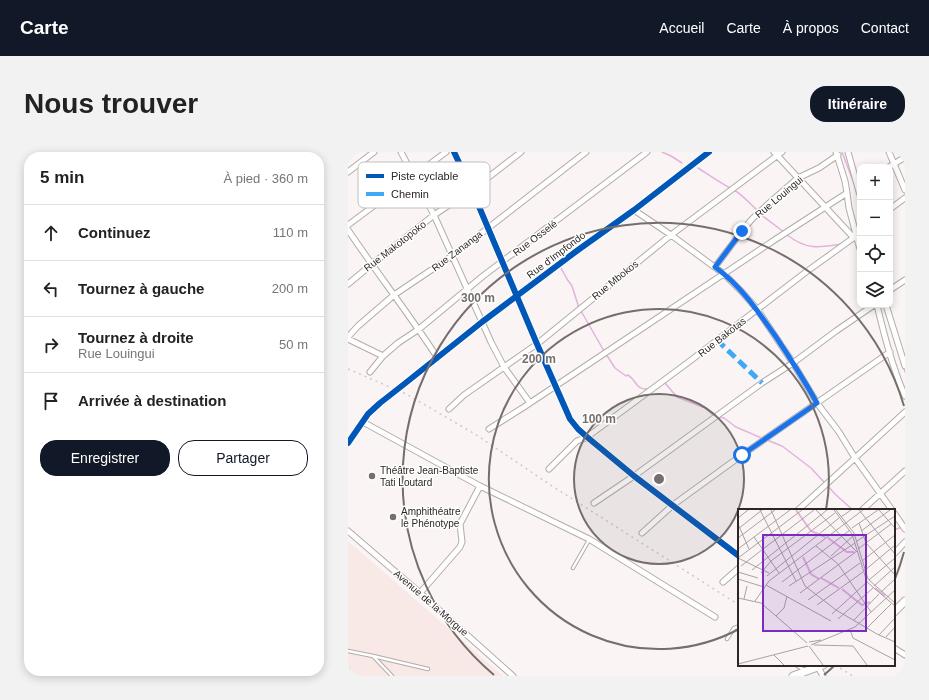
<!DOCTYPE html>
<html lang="fr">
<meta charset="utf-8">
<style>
:root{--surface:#fff;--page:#f2f2f2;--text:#222;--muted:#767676;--line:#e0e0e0;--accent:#111827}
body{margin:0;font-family:Helvetica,sans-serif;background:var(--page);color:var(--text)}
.controls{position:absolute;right:12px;top:12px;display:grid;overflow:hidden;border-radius:8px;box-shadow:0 2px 10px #0003}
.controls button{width:36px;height:36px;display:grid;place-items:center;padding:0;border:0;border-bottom:1px solid var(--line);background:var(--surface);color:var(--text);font:20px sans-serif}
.stop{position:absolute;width:12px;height:12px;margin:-9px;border:3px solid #1a73e8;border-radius:50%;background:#fff}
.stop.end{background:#1a73e8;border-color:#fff;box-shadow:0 1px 4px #0008}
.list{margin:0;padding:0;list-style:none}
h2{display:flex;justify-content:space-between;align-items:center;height:52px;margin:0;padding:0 16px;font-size:17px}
h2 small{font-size:13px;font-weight:400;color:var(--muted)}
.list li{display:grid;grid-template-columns:26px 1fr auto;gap:12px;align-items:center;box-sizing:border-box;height:56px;padding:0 16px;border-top:1px solid var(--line)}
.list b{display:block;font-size:15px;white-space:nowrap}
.list p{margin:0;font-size:13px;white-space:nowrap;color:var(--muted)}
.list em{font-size:13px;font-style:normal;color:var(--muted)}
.actions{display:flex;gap:8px;padding:12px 16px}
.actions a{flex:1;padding:9px 0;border:1px solid var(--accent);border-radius:16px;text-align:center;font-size:14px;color:var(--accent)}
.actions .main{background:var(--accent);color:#fff}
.icon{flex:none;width:22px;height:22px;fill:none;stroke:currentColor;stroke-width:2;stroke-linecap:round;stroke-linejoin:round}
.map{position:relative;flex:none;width:557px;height:524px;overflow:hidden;border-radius:16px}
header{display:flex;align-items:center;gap:24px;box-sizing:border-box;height:56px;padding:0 20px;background:var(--accent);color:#fff}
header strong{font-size:19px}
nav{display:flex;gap:22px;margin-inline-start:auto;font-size:14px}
.intro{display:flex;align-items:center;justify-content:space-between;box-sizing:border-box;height:96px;padding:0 24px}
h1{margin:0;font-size:28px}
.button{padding:10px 18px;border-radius:16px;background:var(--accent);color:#fff;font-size:14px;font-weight:700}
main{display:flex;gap:24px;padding:0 24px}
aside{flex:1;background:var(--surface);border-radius:16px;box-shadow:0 2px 10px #0003}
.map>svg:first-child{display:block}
.built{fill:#f8e8e6}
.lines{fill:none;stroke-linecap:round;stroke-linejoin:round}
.stream{stroke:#e3b2dd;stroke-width:1.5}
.lane-casing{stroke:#b2acab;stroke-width:4.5}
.street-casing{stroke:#b2acab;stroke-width:7}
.secondary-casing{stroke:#b2acab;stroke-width:9}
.lane{stroke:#fefefd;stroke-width:2.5}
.street{stroke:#fefefd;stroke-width:5}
.secondary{stroke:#fefefd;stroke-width:7}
.rail{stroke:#cbcaca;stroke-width:1.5;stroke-dasharray:2 4;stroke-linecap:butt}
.quiet{stroke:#3fa9f5;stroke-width:5;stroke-dasharray:10 5;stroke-linecap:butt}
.cycleway-casing{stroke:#fff;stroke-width:8}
.cycleway{stroke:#0057b8;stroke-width:6}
.route{stroke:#1a73e8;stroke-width:5}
.ring{fill:none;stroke:#756e6d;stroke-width:2}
.poi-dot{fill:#756e6d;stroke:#fff;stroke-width:1.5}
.labels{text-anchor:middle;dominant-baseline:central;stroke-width:3;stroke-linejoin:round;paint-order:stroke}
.street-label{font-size:10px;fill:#2e2625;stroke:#fff}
.poi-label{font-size:10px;fill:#2e2625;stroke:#fff;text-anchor:start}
.inset-river{fill:none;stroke:#e3b2dd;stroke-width:2}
.inset-road{fill:none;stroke:#a8a2a1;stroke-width:1}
.view{fill:#7b2cbf;fill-opacity:0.15;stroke:#7b2cbf;stroke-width:2}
.inset-edge{fill:none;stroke:#2e2625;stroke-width:2}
.key{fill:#fff;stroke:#c0bebe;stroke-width:1}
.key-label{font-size:11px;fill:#2e2625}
.centre{fill:#756e6d;stroke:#fff;stroke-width:2}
.ring-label{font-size:12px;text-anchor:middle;font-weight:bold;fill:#756e6d;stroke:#fff;stroke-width:3;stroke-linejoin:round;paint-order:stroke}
</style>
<header>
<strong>Carte</strong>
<nav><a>Accueil</a><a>Carte</a><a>À propos</a><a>Contact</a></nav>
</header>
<div class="intro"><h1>Nous trouver</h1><a class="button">Itinéraire</a></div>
<main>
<aside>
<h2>5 min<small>À pied · 360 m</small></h2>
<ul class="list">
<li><svg class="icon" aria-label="ahead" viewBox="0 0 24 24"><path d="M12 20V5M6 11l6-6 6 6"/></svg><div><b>Continuez</b></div><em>110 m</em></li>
<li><svg class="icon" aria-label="left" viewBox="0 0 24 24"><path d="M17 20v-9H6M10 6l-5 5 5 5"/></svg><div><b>Tournez à gauche</b></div><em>200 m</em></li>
<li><svg class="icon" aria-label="right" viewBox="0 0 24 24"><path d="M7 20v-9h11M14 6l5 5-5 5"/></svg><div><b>Tournez à droite</b><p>Rue Louingui</p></div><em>50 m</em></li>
<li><svg class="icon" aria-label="arrive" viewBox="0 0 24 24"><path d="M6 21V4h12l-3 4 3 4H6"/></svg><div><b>Arrivée à destination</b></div></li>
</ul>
<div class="actions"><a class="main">Enregistrer</a><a>Partager</a></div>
</aside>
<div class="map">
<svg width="557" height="524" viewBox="0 0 557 524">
<rect width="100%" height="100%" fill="#faf5f4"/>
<path class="built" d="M 0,389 L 155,524 L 0,524 Z"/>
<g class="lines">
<path class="stream" d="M 314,0 L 323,4 L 334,11
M 494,0 L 508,37
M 350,16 C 361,23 371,30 382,36
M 386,38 C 395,43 402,52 410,59
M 412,62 L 436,80
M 439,83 C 459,98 470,96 494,92
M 213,116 L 219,127 L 224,134 L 231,156
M 233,159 L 256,199
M 258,202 L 267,216 L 278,224 L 280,223 C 290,229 286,238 301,237
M 556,216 L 557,220
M 317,231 L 329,245 L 357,256 L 365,263
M 371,265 L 376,266 L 388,275 L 416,287
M 419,288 L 434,294 L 463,316 L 488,343 L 505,358
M 546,378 L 554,375"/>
<defs>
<path id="lane" d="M 225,416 L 241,388
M 379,487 L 386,476 L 389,475 L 391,477
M 0,499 L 25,504 L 44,524
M 25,504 L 80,517
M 448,513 L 456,518
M 0,516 L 2,524"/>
<path id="street" d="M 53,0 L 86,63 L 143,190 L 156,215 L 182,251
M 106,0 L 124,38 L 189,192 L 222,267 L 230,277 L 239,285 L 286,324 L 391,404
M 426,0 L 506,86
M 488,0 L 497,29 L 499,41 L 501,56 L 512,97
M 500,0 L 512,43
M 541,0 L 557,38
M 541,15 L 557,5
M 0,20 L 26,0
M 542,57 L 557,46
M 286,58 L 323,83 L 376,122 L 393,139 L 409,157 L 445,211 L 469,251 L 491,280 L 507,306 L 544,358
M 0,73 L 98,0
M 0,78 C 29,121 61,162 89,205
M 367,115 L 394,79 L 404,67 L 418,54 L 450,26 L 471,16 L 490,3
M 0,132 L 23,113 L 86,63 L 124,38 L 173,0
M 542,138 L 557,128
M 529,153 C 536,183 544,215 557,244
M 538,153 L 557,214
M 0,185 L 10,174 L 46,143 L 104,104 L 238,0
M 0,187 L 35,204
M 22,220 L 35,204 L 50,191 L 71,177 L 135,124 L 299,0
M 101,257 L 116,243 L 189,192 L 323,83 L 434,0
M 15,270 L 132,334 L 241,387 L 367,465
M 141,277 L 176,255 L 428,87 L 499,41
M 0,291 L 20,262 L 32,251 L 55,233 L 134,170 L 230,98 L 286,58 L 361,0
M 201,317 L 229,289 L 239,285 L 342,209 L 458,120 L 508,84
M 246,351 L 286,324 L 414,231 L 445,211 L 488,179 L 526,153
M 450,358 L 507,306 L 557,260
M 514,358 L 557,319
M 546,361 L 557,377
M 0,379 L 72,441 L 165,524
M 294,381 L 325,353 L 394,303 L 542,200
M 546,402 L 557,390
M 375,430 L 391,416
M 72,441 L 112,395 L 114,390 L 112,372 L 132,334
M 546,496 L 557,503
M 470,515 L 475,524"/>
<path id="secondary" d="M 546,460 L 557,449
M 445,524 L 475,513"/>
</defs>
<use href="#lane" class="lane-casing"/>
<use href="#street" class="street-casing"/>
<use href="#secondary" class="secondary-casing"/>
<use href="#lane" class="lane"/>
<use href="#street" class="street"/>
<use href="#secondary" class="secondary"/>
<path class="rail" d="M 0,217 L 58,242 L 127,282 L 204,334 L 391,453
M 487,513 L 505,524"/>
<path class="quiet" d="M 369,188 L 414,231"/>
<defs>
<path id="cycleway" d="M 106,0 L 124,38 L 189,192 L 222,267 L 230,277 L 239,285 L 286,324 L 391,404
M 0,291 L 20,262 L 32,251 L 55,233 L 134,170 L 230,98 L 286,58 L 361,0"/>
</defs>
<use href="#cycleway" class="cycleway-casing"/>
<use href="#cycleway" class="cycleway"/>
</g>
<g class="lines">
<path class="route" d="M 394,79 L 367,115 C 393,134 410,159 428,185 C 442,206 456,228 469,251 L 394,303"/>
</g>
<circle cx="311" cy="327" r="85" fill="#756e6d" fill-opacity=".12"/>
<g class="ring">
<circle cx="311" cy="327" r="85"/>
<path d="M391 477A170 170 0 1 1 478 358"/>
<path d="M556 400A256 256 0 0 1 547 427M486 514A256 256 0 0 1 476 523M146 523A256 256 0 1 1 556 254"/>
</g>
<g class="poi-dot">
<circle cx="24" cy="324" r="4"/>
<circle cx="45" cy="365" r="4"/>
</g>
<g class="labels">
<g class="street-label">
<text transform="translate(431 45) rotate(-40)">Rue Louingui</text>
<text transform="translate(187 86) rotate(-37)">Rue Osselé</text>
<text transform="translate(47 94) rotate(-38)">Rue Makotopoko</text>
<text transform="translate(109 99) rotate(-37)">Rue Zananga</text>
<text transform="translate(208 103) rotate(-37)">Rue d'Impfondo</text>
<text transform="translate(267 128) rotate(-39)">Rue Mbokos</text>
<text transform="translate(374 185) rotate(-38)">Rue Bakotas</text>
<text transform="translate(83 451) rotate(41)">Avenue de la Morgue</text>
</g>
<g class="poi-label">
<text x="32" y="318">Théâtre Jean-Baptiste<tspan x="32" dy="12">Tati Loutard</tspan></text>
<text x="53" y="359">Amphithéatre<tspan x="53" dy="12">le Phénotype</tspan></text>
</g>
</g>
<g transform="translate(390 357)">
<rect width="157" height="157" fill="#faf5f4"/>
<path class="inset-river" d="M 58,1 L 73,22 L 87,28M 90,29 L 109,43 L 116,43M 65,48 L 73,65 L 81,70M 83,69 L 101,79M 137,79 L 147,87M 104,80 L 124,96 L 132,93"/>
<path class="inset-road" d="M 22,1 L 58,72M 33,1 L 67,77 L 98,101 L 139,125 L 157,133M 78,1 L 118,42M 96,1 L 114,25 L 129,73 L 157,97M 98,1 L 116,24 L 130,70 L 157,94M 121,1 L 157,45M 141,1 L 157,19M 103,8 L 113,1M 0,9 L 10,1M 121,14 L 128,34 L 157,66M 0,15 L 11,40M 114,19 L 140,1M 0,20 L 24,1M 123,22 L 152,1M 16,28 L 41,64M 0,29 L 37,1M 119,32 L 157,7M 78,37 L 100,55 L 133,103M 0,40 L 52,1M 120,40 L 153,15M 93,47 L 115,27M 0,49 L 64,1M 0,49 L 31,64M 124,52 L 157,26M 3,57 L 76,1M 14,61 L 89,1M 126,62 L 157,36M 0,63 L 20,69M 23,64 L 33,52 L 97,4M 29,67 L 101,9M 0,70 L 26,78M 131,71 L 157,49M 44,73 L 112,21M 28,76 L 93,112M 51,77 L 117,34M 136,77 L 157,58M 143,83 L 157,70M 62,84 L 119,42M 0,89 L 23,94 L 69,134M 6,90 L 9,77M 70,91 L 122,54M 17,92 L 31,72 L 125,1M 79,96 L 125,63M 94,105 L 129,73M 38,107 L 46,99 L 49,87M 100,110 L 135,79M 116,111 L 141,85M 129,119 L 153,95M 112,121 L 115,129 L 157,151M 141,126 L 157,109M 148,128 L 157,118M 71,133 L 83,131M 73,136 L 117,118 L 157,81M 76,136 L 115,137 L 129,156M 71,137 L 85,156M 36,146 L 46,156M 0,155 L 70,137"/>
<path class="view" d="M 25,26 L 128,26 L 128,122 L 25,122 Z"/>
<rect width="157" height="157" class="inset-edge"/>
</g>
<rect x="10" y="10" width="132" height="46" rx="6" class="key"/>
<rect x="18" y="22" width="18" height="4" fill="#0057b8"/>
<rect x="18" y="40" width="18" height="4" fill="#3fa9f5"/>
<g class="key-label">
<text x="43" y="28">Piste cyclable</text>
<text x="43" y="46">Chemin</text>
</g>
<circle cx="311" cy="327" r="6" class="centre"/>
<g class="ring-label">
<text x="130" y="150">300 m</text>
<text x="191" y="211">200 m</text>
<text x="251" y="271">100 m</text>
</g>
</svg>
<div class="controls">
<button>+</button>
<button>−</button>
<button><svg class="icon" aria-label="locate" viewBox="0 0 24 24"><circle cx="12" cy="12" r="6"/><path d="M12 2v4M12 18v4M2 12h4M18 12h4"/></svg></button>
<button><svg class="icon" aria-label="layers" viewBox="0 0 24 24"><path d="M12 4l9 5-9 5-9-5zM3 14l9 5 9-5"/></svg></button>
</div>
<div class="stop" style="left:394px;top:303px"></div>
<div class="stop end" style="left:394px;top:79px"></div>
</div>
</main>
